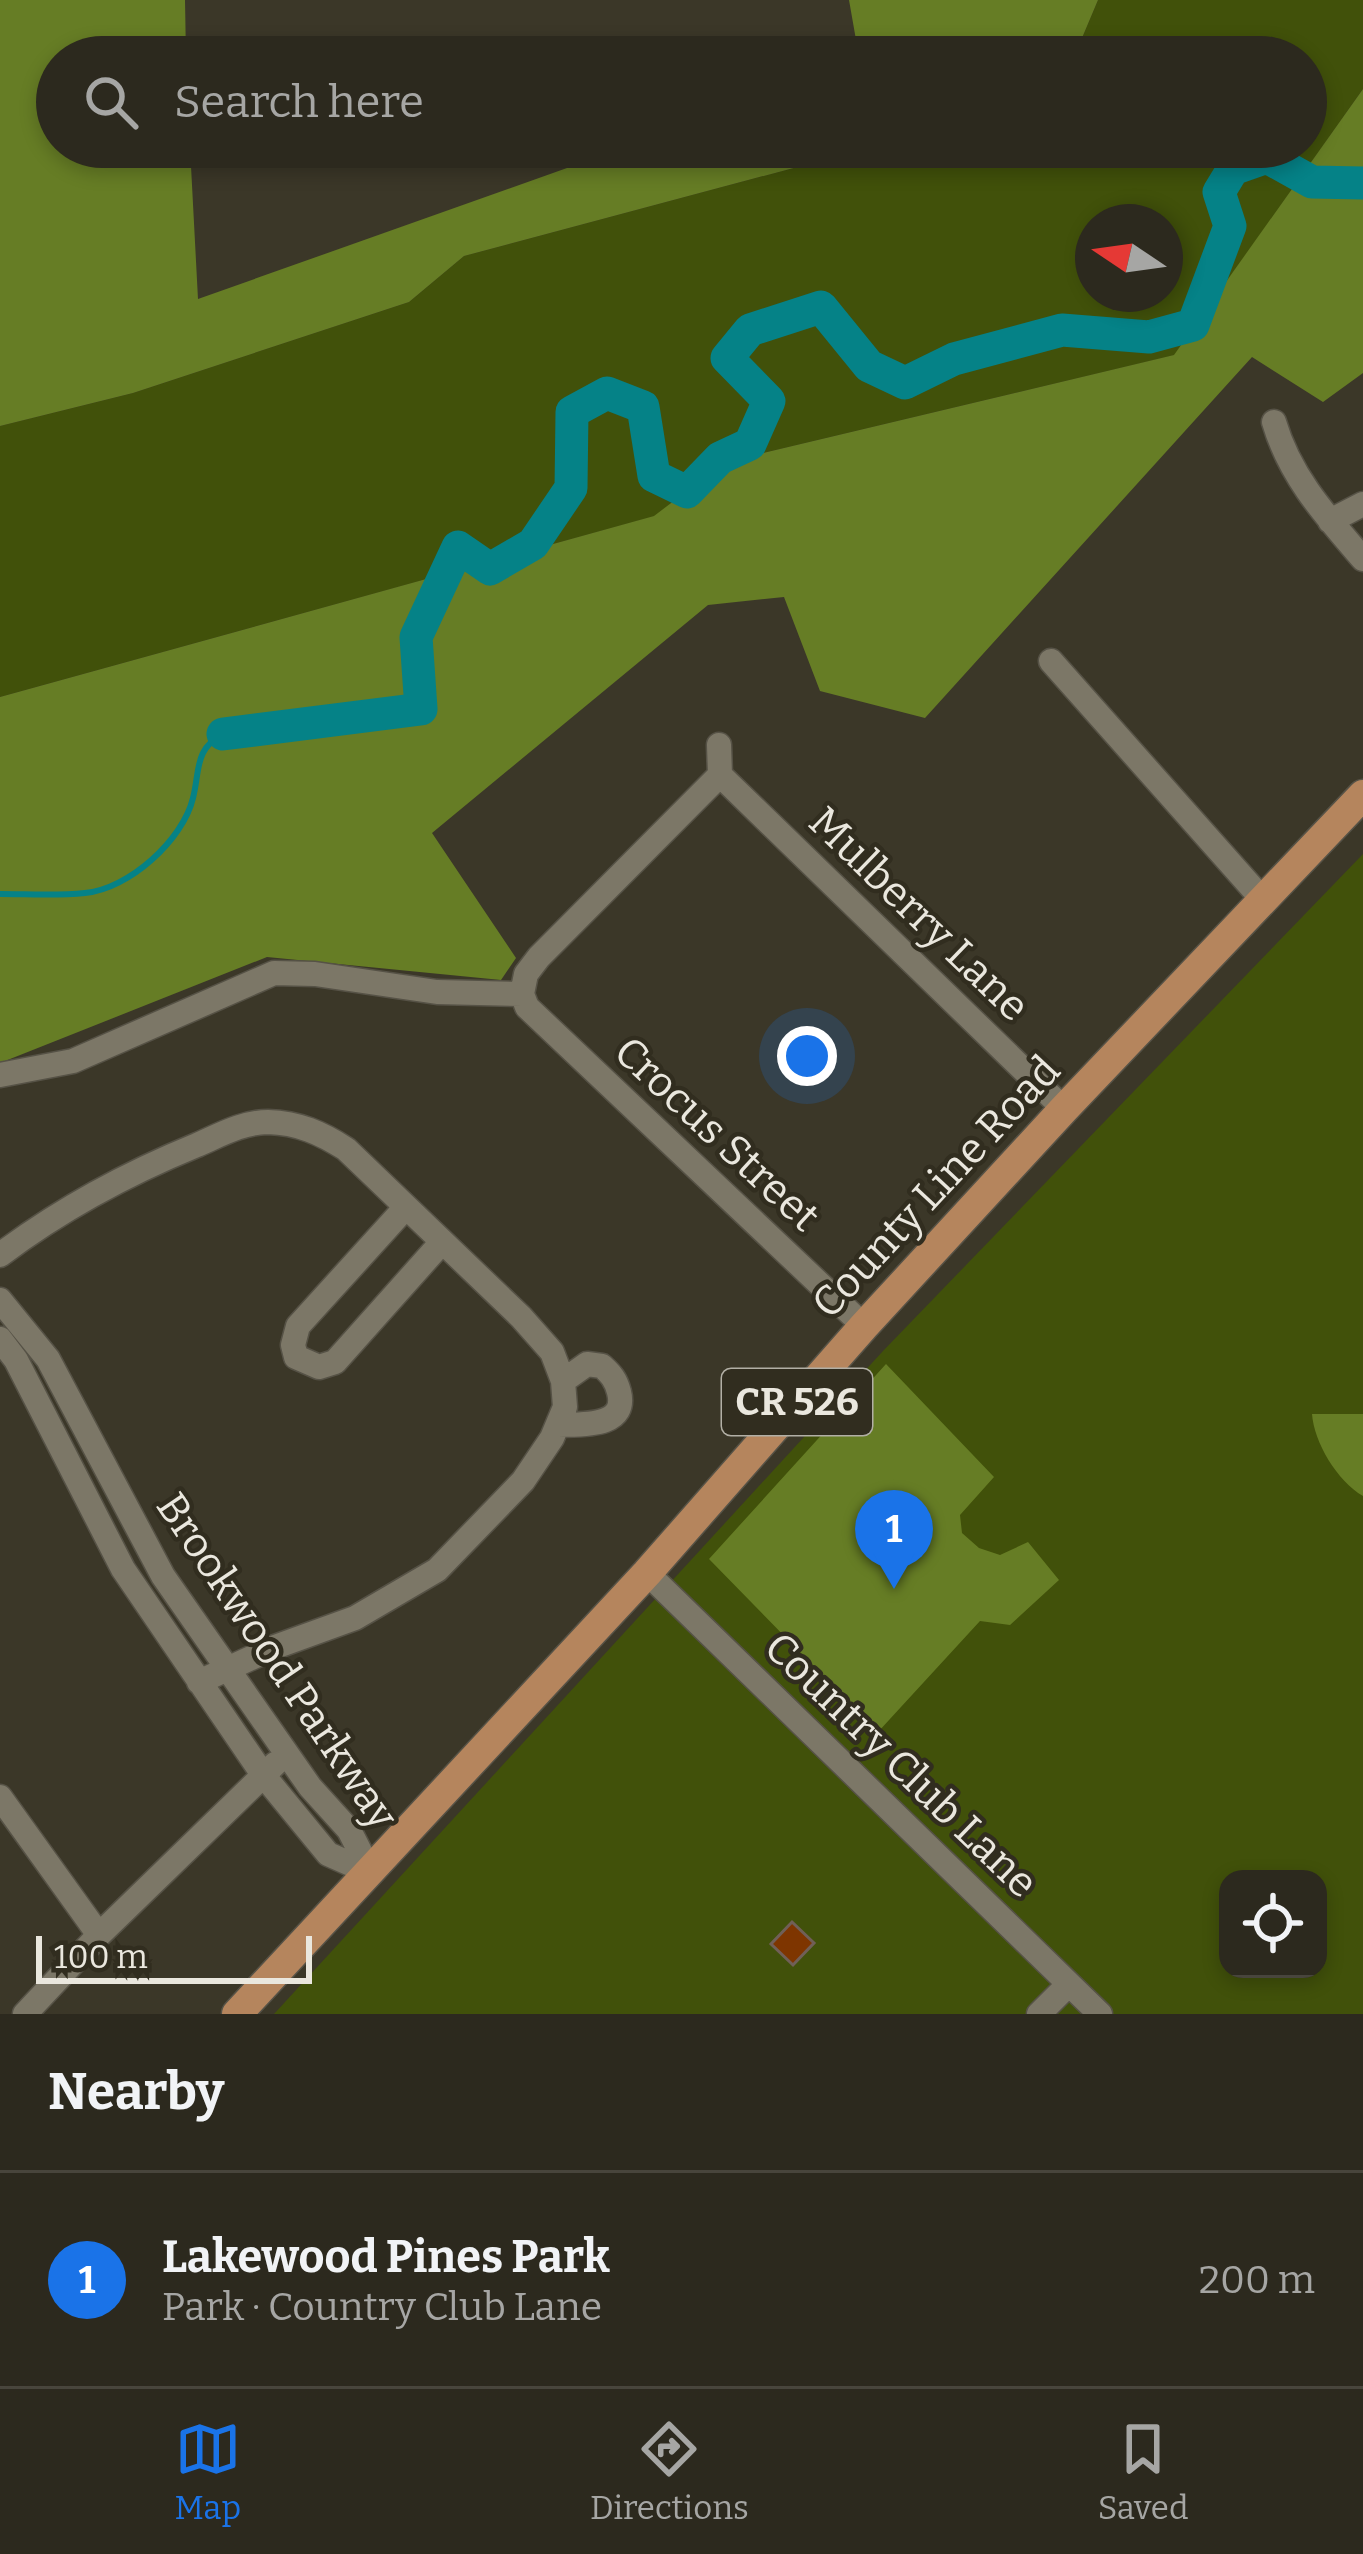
<!DOCTYPE html>
<meta charset="utf-8">
<style>
:root{--surface:#2c291e;--page:#343127;--text:#f1f3f6;--muted:#a6a6a4;--line:#48453c;--accent:#1a73e8}
body{margin:0;font-family:Bitter,serif;background:var(--page);color:var(--text)}
.controls{position:absolute;right:36px;bottom:36px;display:grid;overflow:hidden;border-radius:24px;box-shadow:0 6px 18px #0003}
.controls button{width:108px;height:108px;display:grid;place-items:center;padding:0;border:0;border-bottom:3px solid var(--line);background:var(--surface);color:var(--text);font:60px sans-serif}
.compass{position:absolute;left:1075px;top:204px;width:108px;height:108px;border-radius:50%;background:var(--surface);box-shadow:0 6px 18px #0003;rotate:283deg}
.scale{position:absolute;left:36px;bottom:30px;width:276px;box-sizing:border-box;padding-left:12px;border:6px solid #eae7de;border-top:0;font-size:33px;line-height:42px;white-space:nowrap;color:#eae7de;-webkit-text-stroke:9px #312d1f;paint-order:stroke}
.you{position:absolute;left:807px;top:1056px;width:42px;height:42px;margin:-30px;border:9px solid #fff;border-radius:50%;background:#1a73e8;box-shadow:0 0 0 18px #1a73e833}
.badge{display:grid;place-items:center;width:78px;height:78px;border-radius:50%;background:var(--accent);color:#fff;font-size:39px;font-weight:700}
.pin{position:absolute;translate:-50% -99px;filter:drop-shadow(0 3px 6px #0008)}
.pin::after{content:'';position:absolute;top:63px;width:42px;height:36px;background:inherit;clip-path:polygon(0 0,100% 0,50% 100%)}
.list{margin:0;padding:0;list-style:none}
h2{display:flex;justify-content:space-between;align-items:center;height:156px;margin:0;padding:0 48px;font-size:51px}
h2 small{font-size:39px;font-weight:400;color:var(--muted)}
.list li{display:grid;grid-template-columns:78px 1fr auto;gap:36px;align-items:center;box-sizing:border-box;height:216px;padding:0 48px;border-top:3px solid var(--line)}
.list b{display:block;font-size:45px;white-space:nowrap}
.list p{margin:0;font-size:39px;white-space:nowrap;color:var(--muted)}
.list em{font-size:39px;font-style:normal;color:var(--muted)}
.icon{flex:none;width:66px;height:66px;fill:none;stroke:currentColor;stroke-width:2;stroke-linecap:round;stroke-linejoin:round}
.map{position:relative;flex:none;width:1363px;height:2014px;overflow:hidden}
.search{position:absolute;background:var(--surface);box-shadow:0 6px 18px #0003;left:36px;right:36px;top:36px;height:132px;display:flex;align-items:center;gap:30px;box-sizing:border-box;padding:0 42px;border-radius:66px;color:var(--muted);font-size:45px}
.sheet{height:372px;background:var(--surface)}
nav{display:flex;justify-content:space-around;align-items:center;box-sizing:border-box;height:168px;border-top:3px solid var(--line);background:var(--surface);font-size:33px;color:var(--muted)}
nav a{display:grid;justify-items:center;gap:6px}
nav .on{color:var(--accent)}
.map>svg:first-child{display:block}
.green{fill:#41510a;fill-rule:evenodd}
.forest{fill:#667d25}
.lines{fill:none;stroke-linecap:round;stroke-linejoin:round}
.stream{stroke:#058287;stroke-width:6}
.river{stroke:#058287;stroke-width:33}
.building{fill:#7e3500;stroke:#705f57;stroke-width:3}
.minor-casing{stroke:#565246;stroke-width:27}
.major-casing{stroke:#565246;stroke-width:33}
.minor{stroke:#7c7767;stroke-width:24}
.major{stroke:#b5855d;stroke-width:30}
.labels{text-anchor:middle;dominant-baseline:central;stroke-width:9;stroke-linejoin:round;paint-order:stroke}
.shield{fill:#312d1f;stroke:#b2afa5;stroke-width:3}
.shield-label{font-size:39px;font-weight:bold;fill:#eae7de}
.street-label{font-size:42px;fill:#eae7de;stroke:#312d1f}
</style>
<div class="map">
<svg width="1363" height="2014" viewBox="0 0 1363 2014">
<rect width="100%" height="100%" fill="#3b3728"/>
<path class="green" d="M 1098,0 L 1363,0 L 1363,89 L 1175,355 L 725,462 L 655,516 L 0,697 L 0,426 L 133,393 L 409,302 L 464,256 L 872,147 L 1306,147 L 1306,57 L 1074,57 ZM 1093,222 L 1165,222 L 1165,294 L 1093,294 Z
M 1363,854 L 1363,2014 L 274,2014 L 883,1351 ZM 1228,1879 L 1318,1879 L 1318,1969 L 1228,1969 Z"/>
<path class="forest" d="M 0,0 L 185,0 L 186,57 L 57,57 L 57,147 L 190,147 L 198,299 L 626,147 L 872,147 L 464,256 L 409,302 L 133,393 L 0,426 Z
M 849,0 L 1098,0 L 1074,57 L 859,57 Z
M 1363,89 L 1363,373 L 1323,402 L 1252,357 L 925,718 L 820,691 L 784,597 L 708,605 L 432,833 L 516,958 L 501,980 L 267,957 L 0,1063 L 0,697 L 654,516 L 725,462 L 1174,355 Z
M 886,1364 L 994,1477 L 960,1515 L 962,1533 L 979,1548 L 1000,1555 L 1028,1542 L 1059,1580 L 1010,1625 L 980,1621 L 878,1732 L 709,1559 Z
M 1312,1414 L 1363,1414 L 1363,1496 C 1337,1481 1314,1442 1312,1414 Z"/>
<g class="lines">
<path class="stream" d="M 0,894 C 28,894 57,896 85,893 C 129,889 183,840 193,798 C 200,771 194,749 223,734"/>
<path class="river" d="M 223,734 L 421,709 L 416,637 L 458,547 L 490,569 L 533,544 L 571,488 L 572,412 L 607,393 L 643,407 L 654,476 L 687,492 L 720,458 L 750,444 L 769,401 L 727,358 L 750,330 L 821,307 L 869,366 L 905,383 L 954,359 L 1062,330 L 1149,337 L 1193,325 L 1230,226 L 1219,192 L 1233,169 L 1267,157 L 1312,182 L 1363,183"/>
</g>
<path class="building" d="M 792,1922 L 814,1943 L 793,1965 L 771,1944 Z"/>
<g class="lines">
<defs>
<path id="minor" d="M 1274,422 C 1290,477 1326,516 1363,559
M 1330,521 L 1363,504
M 1051,661 L 1263,900
M 719,745 L 720,775
M 720,775 L 1064,1109
M 522,994 L 527,1007 L 864,1326
M 522,994 L 526,974 L 539,957 L 720,775
M 0,1075 L 73,1061 L 274,973 L 315,974 L 437,992 L 522,994
M 406,1207 L 298,1326 L 293,1345 L 296,1357 L 319,1367 L 335,1362 L 442,1242
M 0,1255 C 61,1209 126,1174 197,1145 C 220,1135 243,1122 268,1122 C 299,1123 321,1133 346,1149 L 521,1317 L 552,1352 L 563,1381 L 565,1407 L 552,1438 L 523,1481 L 437,1570 L 355,1618 L 275,1647 L 199,1682
M 0,1300 L 48,1359 L 163,1576 L 310,1787 L 349,1830 L 371,1873
M 0,1339 L 16,1360 L 123,1569 L 264,1776 L 328,1854 L 371,1873
M 558,1425 C 581,1424 628,1428 619,1392 C 616,1380 611,1374 602,1366 L 587,1364 L 563,1381
M 647,1573 L 1100,2014
M 0,1797 L 99,1935
M 25,2014 L 99,1935 L 275,1764
M 1039,2014 L 1069,1984"/>
<path id="major" d="M 237,2014 L 647,1573 L 864,1326 L 1064,1109 L 1363,795"/>
</defs>
<use href="#minor" class="minor-casing"/>
<use href="#major" class="major-casing"/>
<use href="#minor" class="minor"/>
<use href="#major" class="major"/>
</g>
<g class="labels">
<rect class="shield" x="722" y="1369" width="150" height="66" rx="9"/>
<g class="shield-label">
<text x="797" y="1402">CR 526</text>
</g>
<g class="street-label">
<text transform="translate(919 914) rotate(44)">Mulberry Lane</text>
<text transform="translate(717 1134) rotate(43)">Crocus Street</text>
<text transform="translate(936 1187) rotate(-47)">County Line Road</text>
<text transform="translate(277 1661) rotate(56)">Brookwood Parkway</text>
<text transform="translate(901 1765) rotate(44)">Country Club Lane</text>
</g>
</g>
</svg>
<div class="controls">
<button><svg class="icon" aria-label="locate" viewBox="0 0 24 24"><circle cx="12" cy="12" r="6"/><path d="M12 2v4M12 18v4M2 12h4M18 12h4"/></svg></button>
</div>
<svg class="compass" viewBox="-18 -18 36 36"><path d="M0-13l5 13h-10z" fill="#e53935"/><path d="M0 13l5-13h-10z" fill="#a6a6a4"/></svg>
<div class="scale">100 m</div>
<div class="you"></div>
<div class="pin badge" style="left:894px;top:1589px">1</div>
<div class="search"><svg class="icon" aria-label="search" viewBox="0 0 24 24"><circle cx="10" cy="10" r="6"/><path d="M15 15l6 6"/></svg>Search here</div>
</div>
<section class="sheet">
<h2>Nearby<small></small></h2>
<ul class="list">
<li><span class="badge">1</span><div><b>Lakewood Pines Park</b><p>Park · Country Club Lane</p></div><em>200 m</em></li>
</ul>
</section>
<nav>
<a class="on"><svg class="icon" aria-label="map" viewBox="0 0 24 24"><path d="M3 6l6-2 6 2 6-2v14l-6 2-6-2-6 2zM9 4v14M15 6v14"/></svg>Map</a>
<a><svg class="icon" aria-label="directions" viewBox="0 0 24 24"><path d="M12 3l9 9-9 9-9-9zM9 14v-3h6M13 9l2 2-2 2"/></svg>Directions</a>
<a><svg class="icon" aria-label="saved" viewBox="0 0 24 24"><path d="M7 4h10v16l-5-4-5 4z"/></svg>Saved</a>
</nav>
